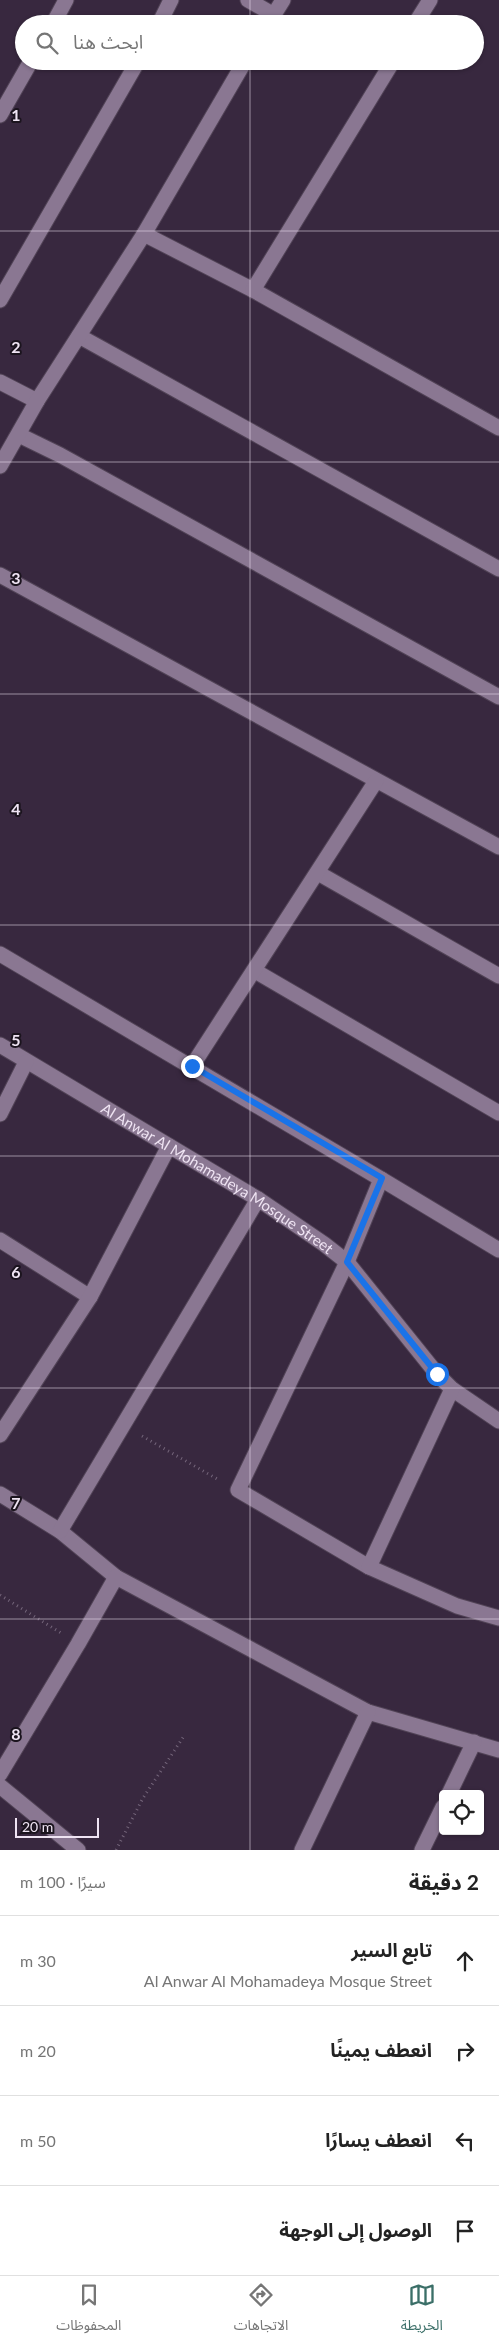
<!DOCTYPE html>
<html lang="ar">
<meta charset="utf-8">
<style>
:root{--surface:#fff;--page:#f2f2f2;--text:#222;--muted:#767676;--line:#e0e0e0;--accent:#3b6f68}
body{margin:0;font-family:Lato,"Noto Sans Arabic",sans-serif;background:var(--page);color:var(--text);direction:rtl}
.controls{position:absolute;right:15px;bottom:15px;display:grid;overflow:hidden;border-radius:5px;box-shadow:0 1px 4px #0004}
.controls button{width:45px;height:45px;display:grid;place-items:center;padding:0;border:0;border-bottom:1px solid var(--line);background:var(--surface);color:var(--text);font:25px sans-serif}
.scale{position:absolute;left:15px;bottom:12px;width:84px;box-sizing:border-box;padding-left:5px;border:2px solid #efe4f3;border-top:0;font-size:14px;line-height:18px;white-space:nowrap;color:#efe4f3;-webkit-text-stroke:4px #1b141e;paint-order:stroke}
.stop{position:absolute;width:15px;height:15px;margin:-11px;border:4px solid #1a73e8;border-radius:50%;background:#fff}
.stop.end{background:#1a73e8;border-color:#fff;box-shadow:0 1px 5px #0008}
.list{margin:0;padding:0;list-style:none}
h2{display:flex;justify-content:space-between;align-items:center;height:65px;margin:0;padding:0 20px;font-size:21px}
h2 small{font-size:16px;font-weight:400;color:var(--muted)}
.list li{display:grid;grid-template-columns:32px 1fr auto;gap:15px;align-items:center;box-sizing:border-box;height:90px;padding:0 20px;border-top:1px solid var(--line)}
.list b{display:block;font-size:19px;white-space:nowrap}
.list p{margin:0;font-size:16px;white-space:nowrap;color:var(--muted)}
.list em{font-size:16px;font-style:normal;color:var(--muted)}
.icon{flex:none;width:28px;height:28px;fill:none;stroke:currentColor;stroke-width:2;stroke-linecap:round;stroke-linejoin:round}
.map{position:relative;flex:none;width:499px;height:1850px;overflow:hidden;direction:ltr}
.search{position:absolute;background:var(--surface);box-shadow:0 1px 4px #0004;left:15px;right:15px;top:15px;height:55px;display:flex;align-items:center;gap:12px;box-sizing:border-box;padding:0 18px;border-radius:28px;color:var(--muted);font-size:19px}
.sheet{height:425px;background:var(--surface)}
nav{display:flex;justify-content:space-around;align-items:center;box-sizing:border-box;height:70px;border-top:1px solid var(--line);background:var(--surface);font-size:14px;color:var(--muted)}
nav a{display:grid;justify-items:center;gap:2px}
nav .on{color:var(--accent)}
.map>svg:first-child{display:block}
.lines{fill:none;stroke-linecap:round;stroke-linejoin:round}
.minor-casing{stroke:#514356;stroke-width:17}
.path{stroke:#75667b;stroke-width:3;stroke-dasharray:1 4;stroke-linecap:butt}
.minor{stroke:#8a7792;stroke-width:15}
.route{stroke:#1a73e8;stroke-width:6}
.grid{fill:none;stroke:#efe4f3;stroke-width:1;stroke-opacity:0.55}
.labels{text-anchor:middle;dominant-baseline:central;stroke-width:4;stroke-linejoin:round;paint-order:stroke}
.street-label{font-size:15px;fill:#efe4f3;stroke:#1b141e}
.grid-label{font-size:16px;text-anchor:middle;font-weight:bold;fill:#efe4f3;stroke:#1b141e;stroke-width:4;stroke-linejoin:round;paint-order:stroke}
</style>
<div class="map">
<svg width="499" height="1850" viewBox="0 0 499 1850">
<rect width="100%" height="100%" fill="#38283f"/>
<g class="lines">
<defs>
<g id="minor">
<path d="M 248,0 L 274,15"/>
<path d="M 53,24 L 66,0"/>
<path d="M 159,24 L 171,0"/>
<path d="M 268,24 L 283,0"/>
<path d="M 415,24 L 430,0"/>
<path d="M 0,115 L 31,61"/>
<path d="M 144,234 L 253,290 L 499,428"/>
<path d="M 253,290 L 393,61"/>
<path d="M 0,300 L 138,61"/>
<path d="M 79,336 L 499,569"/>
<path d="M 0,382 L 37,401"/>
<path d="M 19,435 L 60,455 L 499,697"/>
<path d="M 0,466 L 37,401 L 144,234 L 245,61"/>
<path d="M 0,575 L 499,847"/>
<path d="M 318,873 L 499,976"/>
<path d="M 0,954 L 381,1179 L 499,1250"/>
<path d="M 255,971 L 499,1113"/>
<path id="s1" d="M 0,1045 L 258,1199 L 324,1244 L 347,1262 L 437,1374 L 452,1389 L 499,1421"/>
<path d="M 192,1066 L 376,781"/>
<path d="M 0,1114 L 26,1062"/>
<path d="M 381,1179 L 347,1262 L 238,1490 L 369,1567 L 457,1606 L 499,1618"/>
<path d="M 0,1240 L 90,1297"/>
<path d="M 0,1435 L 90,1297 L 169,1146"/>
<path d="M 0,1494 L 60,1531 L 116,1577 L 368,1712 L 499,1750"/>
<path d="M 60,1531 L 258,1199"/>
<path d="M 369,1567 L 452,1389"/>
<path d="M 0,1774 L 78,1644 L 116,1577"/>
<path d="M 0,1786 L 78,1850"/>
<path d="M 449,1794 L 474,1742"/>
<path d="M 302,1850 L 368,1712"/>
<path d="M 422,1850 L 443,1807"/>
</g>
</defs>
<use href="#minor" class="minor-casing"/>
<path class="path" d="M 142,1436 L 219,1480
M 0,1595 L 61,1633
M 116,1850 L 143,1798 L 184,1736"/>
<use href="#minor" class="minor"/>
</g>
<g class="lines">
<path class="route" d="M 192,1066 L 382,1178 L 347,1262 L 437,1374"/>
</g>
<path class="grid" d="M 250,0 L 250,24M 250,61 L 250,1850M 0,231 L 499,231M 0,462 L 499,462M 0,694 L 499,694M 0,925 L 499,925M 0,1156 L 499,1156M 0,1388 L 499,1388M 0,1619 L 499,1619"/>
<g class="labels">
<g class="street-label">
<text stroke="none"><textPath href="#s1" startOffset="255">Al Anwar Al Mohamadeya Mosque Street</textPath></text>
</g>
</g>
<g class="grid-label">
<text x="16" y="121">1</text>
<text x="16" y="353">2</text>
<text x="16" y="584">3</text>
<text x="16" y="815">4</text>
<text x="16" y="1046">5</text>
<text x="16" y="1278">6</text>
<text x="16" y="1509">7</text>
<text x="16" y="1740">8</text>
</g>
</svg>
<div class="controls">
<button><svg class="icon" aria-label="locate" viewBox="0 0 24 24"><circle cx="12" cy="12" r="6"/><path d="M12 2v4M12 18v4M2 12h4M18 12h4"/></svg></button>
</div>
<div class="scale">20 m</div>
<div class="stop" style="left:437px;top:1374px"></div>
<div class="stop end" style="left:192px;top:1066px"></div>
<div class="search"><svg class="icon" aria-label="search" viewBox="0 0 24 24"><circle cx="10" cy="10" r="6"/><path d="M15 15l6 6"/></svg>ابحث هنا</div>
</div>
<section class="sheet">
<h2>2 دقيقة<small>سيرًا · 100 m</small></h2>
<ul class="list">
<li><svg class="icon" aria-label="ahead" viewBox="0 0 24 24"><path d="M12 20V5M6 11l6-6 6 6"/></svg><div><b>تابع السير</b><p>Al Anwar Al Mohamadeya Mosque Street</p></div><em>30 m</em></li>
<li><svg class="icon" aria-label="right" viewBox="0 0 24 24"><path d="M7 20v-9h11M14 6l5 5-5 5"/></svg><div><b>انعطف يمينًا</b></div><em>20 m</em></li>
<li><svg class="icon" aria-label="left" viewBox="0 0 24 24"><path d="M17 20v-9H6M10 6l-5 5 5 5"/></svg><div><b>انعطف يسارًا</b></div><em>50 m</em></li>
<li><svg class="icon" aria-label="arrive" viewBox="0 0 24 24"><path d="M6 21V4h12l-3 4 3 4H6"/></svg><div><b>الوصول إلى الوجهة</b></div></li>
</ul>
</section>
<nav>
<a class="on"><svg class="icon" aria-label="map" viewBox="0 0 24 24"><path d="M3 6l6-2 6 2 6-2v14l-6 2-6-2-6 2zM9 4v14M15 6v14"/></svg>الخريطة</a>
<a><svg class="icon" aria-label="directions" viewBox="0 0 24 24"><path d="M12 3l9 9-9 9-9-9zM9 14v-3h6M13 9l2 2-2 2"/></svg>الاتجاهات</a>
<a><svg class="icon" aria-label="saved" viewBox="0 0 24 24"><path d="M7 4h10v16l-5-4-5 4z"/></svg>المحفوظات</a>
</nav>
